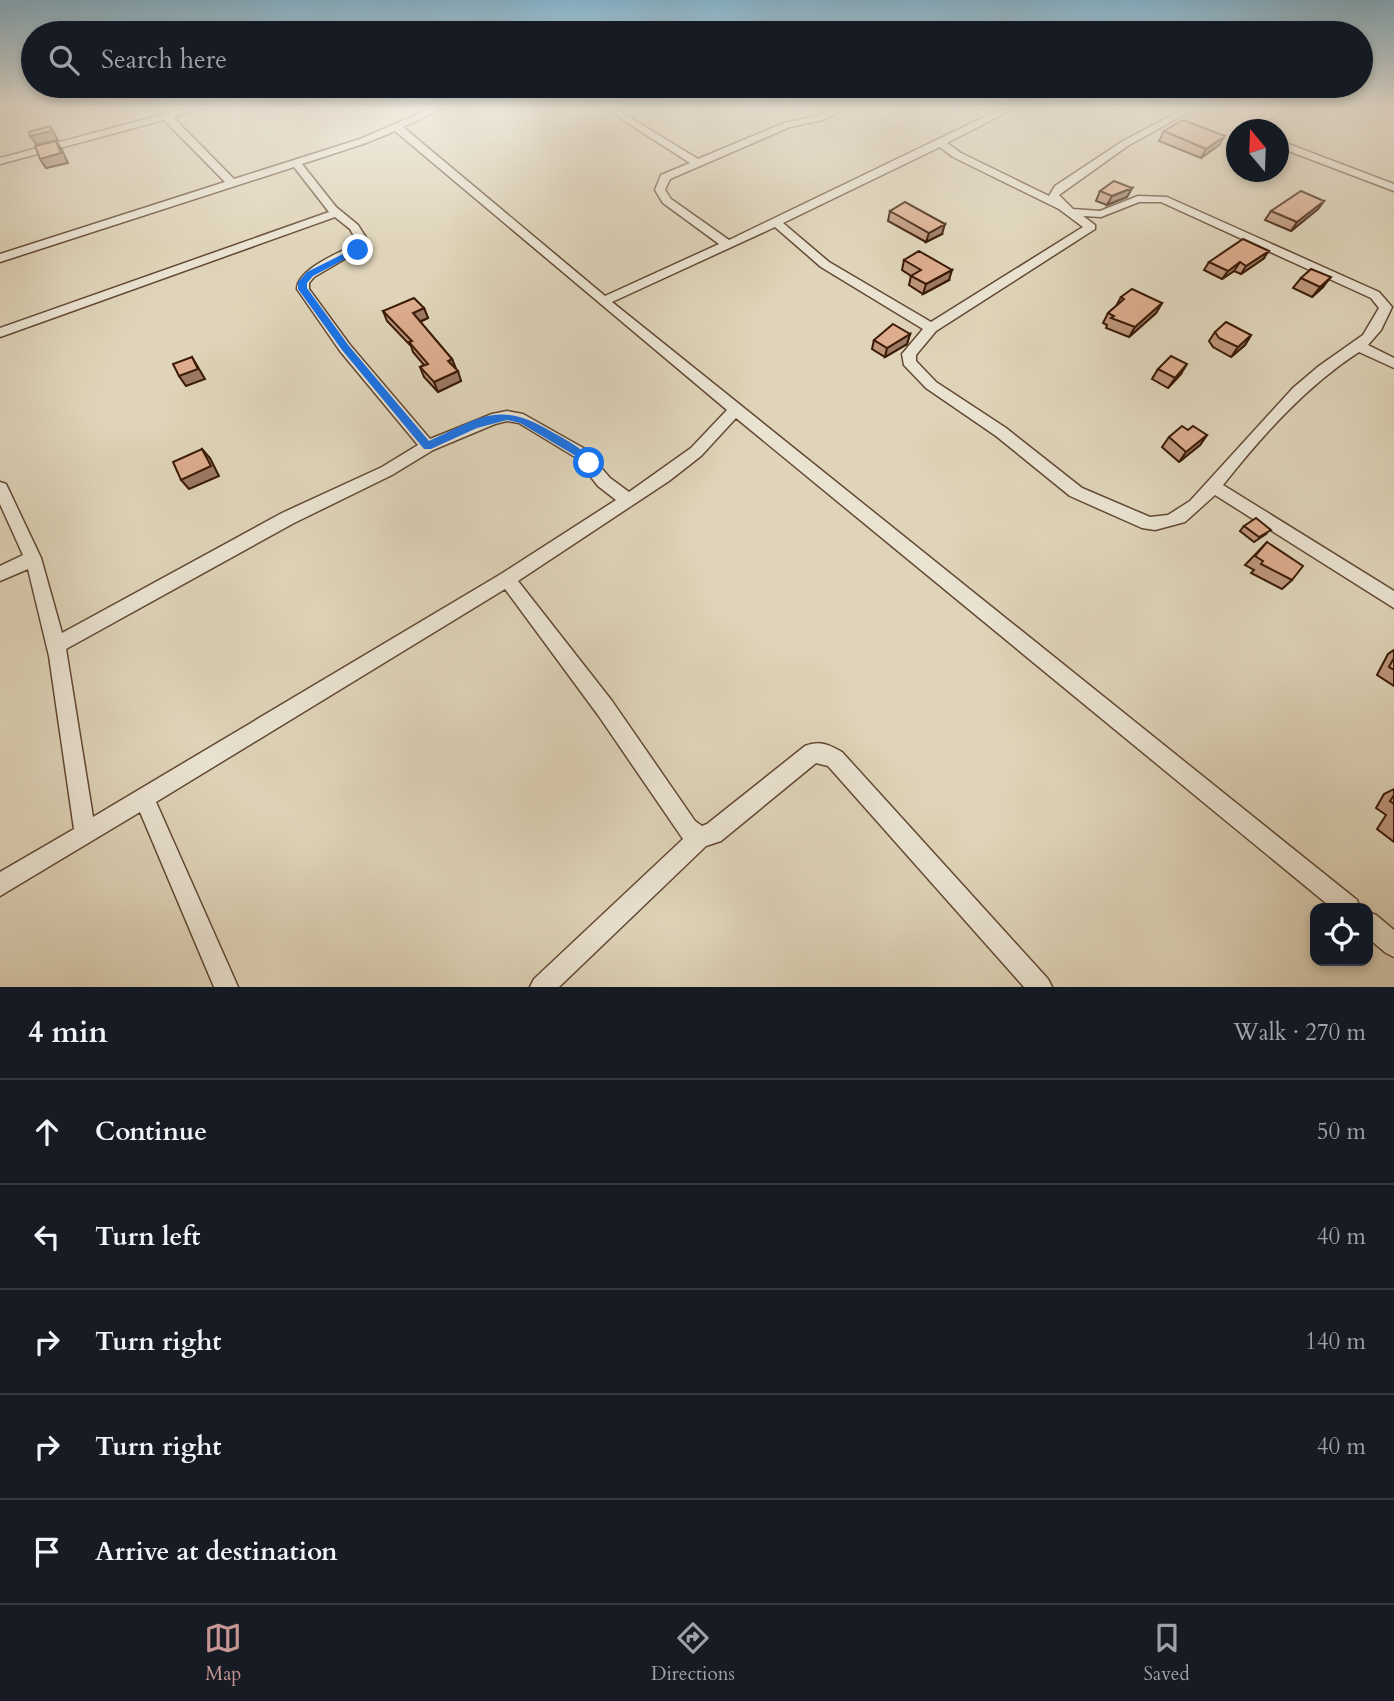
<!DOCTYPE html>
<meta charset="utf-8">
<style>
:root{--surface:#171b24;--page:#20242c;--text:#f1f3f6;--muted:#9ea1a6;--line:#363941;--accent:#c59692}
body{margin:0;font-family:Cardo,serif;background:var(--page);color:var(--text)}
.controls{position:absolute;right:21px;bottom:21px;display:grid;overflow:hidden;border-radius:14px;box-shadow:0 4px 10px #0003}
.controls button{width:63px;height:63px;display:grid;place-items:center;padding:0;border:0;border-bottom:2px solid var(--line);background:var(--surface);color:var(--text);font:35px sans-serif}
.compass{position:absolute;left:1226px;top:119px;width:63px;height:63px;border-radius:50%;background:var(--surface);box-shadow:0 4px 10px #0003;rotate:341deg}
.stop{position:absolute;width:21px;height:21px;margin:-16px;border:5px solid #1a73e8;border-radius:50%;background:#fff}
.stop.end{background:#1a73e8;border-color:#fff;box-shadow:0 2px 7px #0008}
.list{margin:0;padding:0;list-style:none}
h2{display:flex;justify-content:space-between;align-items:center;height:91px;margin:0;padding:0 28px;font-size:30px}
h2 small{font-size:23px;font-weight:400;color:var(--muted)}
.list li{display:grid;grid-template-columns:46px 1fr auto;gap:21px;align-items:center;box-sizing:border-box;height:105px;padding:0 28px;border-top:2px solid var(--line)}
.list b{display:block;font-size:26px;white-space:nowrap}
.list em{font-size:23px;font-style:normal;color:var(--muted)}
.icon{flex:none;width:38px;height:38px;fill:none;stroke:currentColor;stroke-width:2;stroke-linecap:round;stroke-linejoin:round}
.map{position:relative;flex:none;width:1394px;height:987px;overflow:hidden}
.search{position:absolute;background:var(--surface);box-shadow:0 4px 10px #0003;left:21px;right:21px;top:21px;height:77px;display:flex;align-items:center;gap:18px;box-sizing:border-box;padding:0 24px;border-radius:38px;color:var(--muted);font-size:26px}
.sheet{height:616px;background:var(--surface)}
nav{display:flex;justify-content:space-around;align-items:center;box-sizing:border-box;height:98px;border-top:2px solid var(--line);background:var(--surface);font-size:19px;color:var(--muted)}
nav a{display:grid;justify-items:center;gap:4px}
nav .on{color:var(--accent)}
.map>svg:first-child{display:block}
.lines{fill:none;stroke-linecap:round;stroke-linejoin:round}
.street-casing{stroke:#634833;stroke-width:3}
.street{fill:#eae3d2;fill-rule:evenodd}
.wall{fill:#be957a;stroke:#3a1a06;stroke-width:2}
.shaded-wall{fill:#9b7963;stroke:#3a1a06;stroke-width:2}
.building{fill:#ddad8e;stroke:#3a1a06;stroke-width:2}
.route{fill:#1a73e8}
</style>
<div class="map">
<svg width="1394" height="987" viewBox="0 0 1394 987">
<rect width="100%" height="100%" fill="#dfd4b9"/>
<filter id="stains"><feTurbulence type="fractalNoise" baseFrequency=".00286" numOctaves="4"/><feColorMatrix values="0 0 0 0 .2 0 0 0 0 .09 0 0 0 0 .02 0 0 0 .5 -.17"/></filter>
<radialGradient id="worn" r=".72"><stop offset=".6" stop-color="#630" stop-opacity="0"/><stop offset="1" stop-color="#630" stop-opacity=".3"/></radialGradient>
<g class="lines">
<defs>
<path id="street" d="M 191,107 L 205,107 L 173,117 L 234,179 L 360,139 L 435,107 L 446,107 L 403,127 L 605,296 L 719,244 L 663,203 L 655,190 L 661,175 L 690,163 L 603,107 L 613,107 L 698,159 L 784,123 L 817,116 L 839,107 L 850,107 L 823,120 L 790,127 L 670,179 L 665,190 L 671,199 L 729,240 L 984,117 L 963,107 L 974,107 L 992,114 L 1006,107 L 1017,107 L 947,143 L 961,153 L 1049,196 L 1055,186 L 1123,141 L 1188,107 L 1198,107 L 1129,145 L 1059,195 L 1073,209 L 1100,211 L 1138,196 L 1167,197 L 1379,292 L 1392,307 L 1381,330 L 1368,345 L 1394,358 L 1394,368 L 1359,352 C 1305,387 1263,435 1223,485 L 1394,591 L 1394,608 L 1215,495 L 1185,522 L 1155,530 L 1142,528 L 1070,496 L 996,436 L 926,388 L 904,365 L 902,354 L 923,329 L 821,267 L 775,227 L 612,302 L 1357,900 L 1360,908 L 1332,908 L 736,418 L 701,456 L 669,481 L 518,581 L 612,701 L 695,821 L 702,826 L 707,824 L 805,746 C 820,740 829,745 842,752 L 1048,979 L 1052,987 L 1024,987 L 828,766 L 816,763 L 721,841 L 706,846 L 559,987 L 530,987 L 534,979 L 683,839 L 598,715 L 505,589 L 156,802 L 238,987 L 214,987 L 140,812 L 0,896 L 0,872 L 74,829 L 49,656 L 28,569 L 0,581 L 0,566 L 23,555 L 0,504 L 0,482 L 6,484 L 41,558 L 62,633 L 282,513 L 382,467 L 418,445 L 340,351 L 297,289 C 297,269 341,252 358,243 L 350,229 L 335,217 L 0,337 L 0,328 L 329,212 L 294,167 L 0,262 L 0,254 L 225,182 L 164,120 L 0,164 L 0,158 ZM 395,131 L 727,410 L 691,448 L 629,492 L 610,478 L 585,449 L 523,414 L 507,411 L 492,414 L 430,439 L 350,345 L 309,289 L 309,283 L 314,277 L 370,244 L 358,225 L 336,207 L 302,164 L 366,143 ZM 940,147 L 953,157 L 1059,209 L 1083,227 L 931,322 L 829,262 L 783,223 ZM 1139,202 L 1161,202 L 1371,298 L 1379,308 L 1363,335 L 1319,366 L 1293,388 L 1190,501 L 1168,515 L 1150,517 L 1082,488 L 1006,428 L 936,382 L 916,361 L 916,355 L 936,331 L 1095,229 L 1095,225 L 1083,216 L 1101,217 ZM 507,421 L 519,423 L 575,457 L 598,486 L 616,500 L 501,574 L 93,817 L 66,649 L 294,523 L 392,475 L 433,450 L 495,424 Z
M 1275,107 L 1286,107 L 1261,125 L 1261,130 L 1251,130 L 1253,122 Z
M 1278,140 L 1394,184 L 1394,191 L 1278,147 Z
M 1368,912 L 1376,915 L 1394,930 L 1394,957 L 1386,953 L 1368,938 Z"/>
</defs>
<use href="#street" class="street-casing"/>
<use href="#street" class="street"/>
</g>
<path class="wall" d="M 1164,131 L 1219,145 L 1201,158 L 1159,141 Z
M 1132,188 L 1127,197 L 1107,205 L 1096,201 L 1100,191 Z
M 1324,201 L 1318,209 L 1291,231 L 1265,220 L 1271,211 Z
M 890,211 L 942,234 L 926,242 L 888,221 Z
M 1263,259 L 1241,274 L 1234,271 L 1222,279 L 1204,270 L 1209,262 Z
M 904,260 L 949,280 L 923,294 L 909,285 L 911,276 L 902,270 Z
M 1301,278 L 1323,287 L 1312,297 L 1293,288 Z
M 1121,297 L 1162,303 L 1156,313 L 1129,337 L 1106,328 L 1107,325 L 1103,323 L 1108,313 L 1116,306 Z
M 424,308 L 428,318 L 420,322 L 452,359 L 461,381 L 438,392 L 424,377 L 420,367 L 424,365 L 413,352 L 411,346 L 387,321 L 383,311 Z
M 1215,332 L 1251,335 L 1245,345 L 1231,357 L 1213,347 L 1209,341 Z
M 910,334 L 907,344 L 885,357 L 872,349 L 874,340 Z
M 1158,369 L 1181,374 L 1168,388 L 1152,379 Z
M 1188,430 L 1207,435 L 1200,445 L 1179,462 L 1162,447 L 1169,437 Z
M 1244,526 L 1266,534 L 1254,542 L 1240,531 Z
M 1267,542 L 1292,580 L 1282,589 L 1251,573 L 1254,570 L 1245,565 Z
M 1394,650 L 1394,686 L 1377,675 L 1388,654 Z
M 1394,789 L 1394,842 L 1377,829 L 1386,815 L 1376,808 L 1384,794 Z"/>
<path class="shaded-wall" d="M 50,126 L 58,140 L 37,145 L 30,136 Z
M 1225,136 L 1219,145 L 1201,158 L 1206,149 Z
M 56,141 L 62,150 L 68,163 L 46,168 L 40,159 Z
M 1132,188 L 1127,197 L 1107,205 L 1112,196 Z
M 1324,201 L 1318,209 L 1291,231 L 1297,222 Z
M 945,224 L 942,234 L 926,242 L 929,233 Z
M 1269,251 L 1263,259 L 1241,274 L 1246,266 Z
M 1240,262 L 1234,271 L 1222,279 L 1228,271 Z
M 952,270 L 949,280 L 923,294 L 926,284 Z
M 1331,277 L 1323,287 L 1312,297 L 1320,287 Z
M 1162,303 L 1156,313 L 1129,337 L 1135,327 Z
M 424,308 L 428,318 L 416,323 L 413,313 Z
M 910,334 L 907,344 L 885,357 L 887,348 Z
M 1251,335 L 1245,345 L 1231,357 L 1238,347 Z
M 192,357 L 205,379 L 186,386 L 179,376 Z
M 452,359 L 456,369 L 448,361 Z
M 1187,364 L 1181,374 L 1168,388 L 1175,378 Z
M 458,371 L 461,381 L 438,392 L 434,382 Z
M 1207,435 L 1200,445 L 1179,462 L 1186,452 Z
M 202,449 L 210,458 L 219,476 L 189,489 L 181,480 Z"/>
<path class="building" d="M 1183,120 L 1225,136 L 1206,149 L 1164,131 Z
M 50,126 L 52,131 L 30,136 L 29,132 Z
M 56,141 L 61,153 L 40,159 L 35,146 Z
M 1114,181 L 1132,188 L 1112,196 L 1100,191 Z
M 1301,191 L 1324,201 L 1297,222 L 1271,211 Z
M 905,202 L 945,224 L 929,233 L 890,211 Z
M 1243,239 L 1269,251 L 1246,266 L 1240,262 L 1228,271 L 1209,262 Z
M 919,251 L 952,270 L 926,284 L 911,276 L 921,270 L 904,260 Z
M 1311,269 L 1331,277 L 1320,287 L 1301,278 Z
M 1132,289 L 1162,303 L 1135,327 L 1111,318 L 1114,316 L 1108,313 L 1124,299 L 1121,297 Z
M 414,298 L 424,308 L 413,313 L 452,359 L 448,361 L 458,371 L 434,382 L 420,367 L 428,364 L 409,342 L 412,341 L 383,311 Z
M 1226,322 L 1251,335 L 1238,347 L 1219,338 L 1215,332 Z
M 893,324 L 910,334 L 887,348 L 874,340 Z
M 1171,356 L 1187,364 L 1175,378 L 1158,369 Z
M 192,357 L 198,369 L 179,376 L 173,364 Z
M 1182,426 L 1188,430 L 1193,426 L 1207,435 L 1186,452 L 1169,437 Z
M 202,449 L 211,466 L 181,480 L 173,462 Z
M 1256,518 L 1271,530 L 1259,537 L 1244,526 Z
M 1267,542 L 1303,566 L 1292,580 L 1261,564 L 1263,561 L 1255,556 Z
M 1394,658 L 1394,670 L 1389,667 Z
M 1394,795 L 1394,804 L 1390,801 Z"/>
<linearGradient id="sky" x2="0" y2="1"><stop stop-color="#86b6d1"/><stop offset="0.44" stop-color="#f1ece0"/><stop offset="1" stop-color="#f1ece0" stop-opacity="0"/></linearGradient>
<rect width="1394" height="245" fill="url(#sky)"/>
<path class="route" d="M 355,248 L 362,250 L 313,276 L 307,283 L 307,288 L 349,346 L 429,441 C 481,417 499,400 552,432 C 567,440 581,448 593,460 L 593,466 L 585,466 L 576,456 L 520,423 L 507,420 L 477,428 L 431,449 L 424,449 L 342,350 L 298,289 L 298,282 L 307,272 Z"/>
<rect width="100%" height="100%" filter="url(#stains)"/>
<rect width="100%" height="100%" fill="url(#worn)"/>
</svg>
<div class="controls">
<button><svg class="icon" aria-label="locate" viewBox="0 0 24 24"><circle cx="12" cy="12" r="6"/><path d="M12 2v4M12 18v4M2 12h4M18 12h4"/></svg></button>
</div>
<svg class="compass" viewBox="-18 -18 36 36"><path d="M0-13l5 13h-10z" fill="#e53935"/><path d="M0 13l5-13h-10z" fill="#9ea1a6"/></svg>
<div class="stop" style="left:589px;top:463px"></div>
<div class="stop end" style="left:358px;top:250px"></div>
<div class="search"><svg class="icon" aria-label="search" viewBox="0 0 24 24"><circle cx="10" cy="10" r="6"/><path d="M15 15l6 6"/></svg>Search here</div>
</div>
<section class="sheet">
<h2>4 min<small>Walk · 270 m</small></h2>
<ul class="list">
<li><svg class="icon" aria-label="ahead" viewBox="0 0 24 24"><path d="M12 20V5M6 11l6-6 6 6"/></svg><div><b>Continue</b></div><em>50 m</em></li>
<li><svg class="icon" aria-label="left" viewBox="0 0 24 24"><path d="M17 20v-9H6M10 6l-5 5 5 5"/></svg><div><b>Turn left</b></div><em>40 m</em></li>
<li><svg class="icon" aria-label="right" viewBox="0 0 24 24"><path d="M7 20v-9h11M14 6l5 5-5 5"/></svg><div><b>Turn right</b></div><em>140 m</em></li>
<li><svg class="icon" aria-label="right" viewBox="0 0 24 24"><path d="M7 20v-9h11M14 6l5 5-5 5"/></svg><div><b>Turn right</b></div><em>40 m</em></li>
<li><svg class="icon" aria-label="arrive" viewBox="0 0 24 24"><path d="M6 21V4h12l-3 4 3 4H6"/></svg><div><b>Arrive at destination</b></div></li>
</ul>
</section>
<nav>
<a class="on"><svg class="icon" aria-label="map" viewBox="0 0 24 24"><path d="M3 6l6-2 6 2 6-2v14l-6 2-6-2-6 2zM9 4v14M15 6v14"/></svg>Map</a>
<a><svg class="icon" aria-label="directions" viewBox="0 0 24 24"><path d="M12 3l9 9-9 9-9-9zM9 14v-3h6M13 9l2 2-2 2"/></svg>Directions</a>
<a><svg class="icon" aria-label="saved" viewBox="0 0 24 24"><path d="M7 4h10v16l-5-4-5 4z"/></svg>Saved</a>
</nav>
